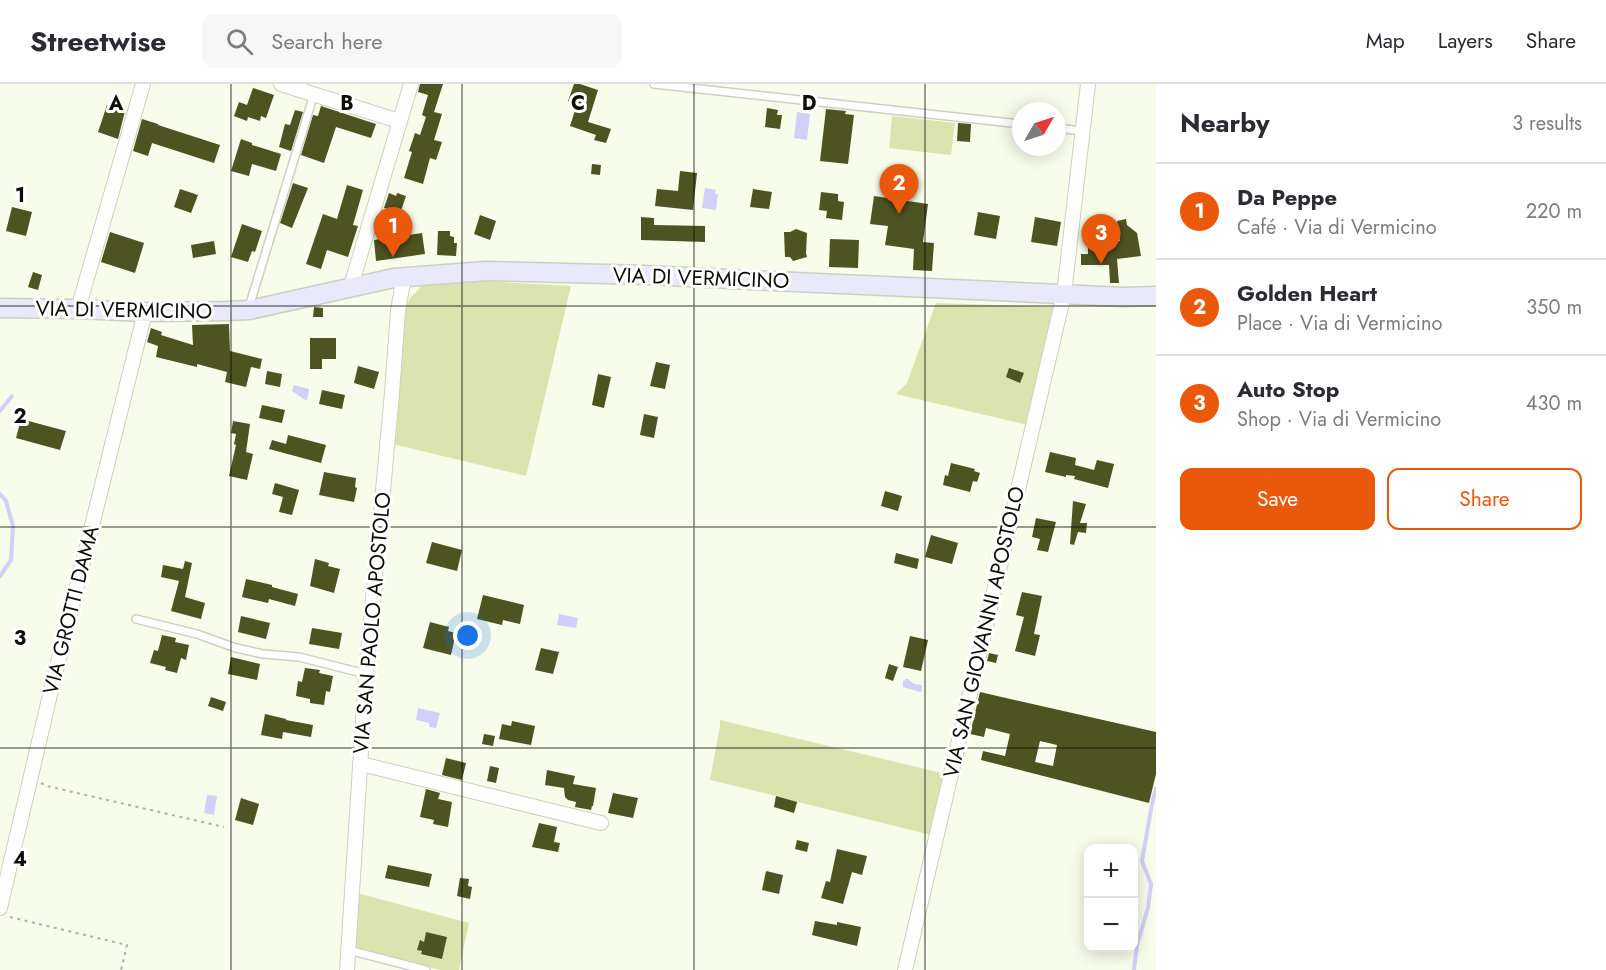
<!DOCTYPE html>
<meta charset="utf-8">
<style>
:root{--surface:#fff;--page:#f7f7f7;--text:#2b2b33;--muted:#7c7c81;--line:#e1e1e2;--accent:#ea580c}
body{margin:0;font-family:Jost,sans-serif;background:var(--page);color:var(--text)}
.controls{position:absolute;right:18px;bottom:18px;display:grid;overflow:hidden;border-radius:12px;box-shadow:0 3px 15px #0003}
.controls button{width:54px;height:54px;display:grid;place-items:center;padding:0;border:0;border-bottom:2px solid var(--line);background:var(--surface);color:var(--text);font:30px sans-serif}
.compass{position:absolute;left:1012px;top:18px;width:54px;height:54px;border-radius:50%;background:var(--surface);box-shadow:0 3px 15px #0003;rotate:51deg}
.you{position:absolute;left:468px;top:552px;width:21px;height:21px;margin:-15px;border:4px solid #fff;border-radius:50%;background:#1a73e8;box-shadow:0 0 0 9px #1a73e833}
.badge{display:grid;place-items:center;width:39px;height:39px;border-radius:50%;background:var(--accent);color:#fff;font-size:20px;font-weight:700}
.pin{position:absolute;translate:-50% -50px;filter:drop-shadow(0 2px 3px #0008)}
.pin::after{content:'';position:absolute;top:32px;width:21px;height:18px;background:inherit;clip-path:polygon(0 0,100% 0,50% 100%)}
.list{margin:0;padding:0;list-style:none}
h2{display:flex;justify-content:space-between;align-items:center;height:78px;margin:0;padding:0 24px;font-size:26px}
h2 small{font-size:20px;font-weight:400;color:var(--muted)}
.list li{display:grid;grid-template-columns:39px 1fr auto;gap:18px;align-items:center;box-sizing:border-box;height:96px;padding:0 24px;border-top:2px solid var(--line)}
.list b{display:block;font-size:22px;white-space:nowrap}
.list p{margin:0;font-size:20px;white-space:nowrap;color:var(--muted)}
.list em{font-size:20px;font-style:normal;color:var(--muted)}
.actions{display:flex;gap:12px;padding:18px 24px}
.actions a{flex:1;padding:14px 0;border:2px solid var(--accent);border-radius:12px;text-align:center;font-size:21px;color:var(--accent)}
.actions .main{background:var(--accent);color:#fff}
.icon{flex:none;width:33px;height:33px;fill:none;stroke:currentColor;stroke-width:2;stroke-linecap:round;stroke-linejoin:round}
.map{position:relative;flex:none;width:1156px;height:886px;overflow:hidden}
header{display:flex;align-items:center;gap:36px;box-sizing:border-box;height:84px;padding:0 30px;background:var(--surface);border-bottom:2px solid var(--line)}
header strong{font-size:28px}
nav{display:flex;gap:33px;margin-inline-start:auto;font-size:21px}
.search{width:420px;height:54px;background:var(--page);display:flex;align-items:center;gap:15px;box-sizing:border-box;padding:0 21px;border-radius:12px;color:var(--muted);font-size:22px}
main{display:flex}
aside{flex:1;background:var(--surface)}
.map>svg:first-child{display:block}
.green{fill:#dbe4ae;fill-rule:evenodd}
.water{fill:#d3cff9}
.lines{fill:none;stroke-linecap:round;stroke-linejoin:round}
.stream{stroke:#d3cff9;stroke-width:4}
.building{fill:#4d5321;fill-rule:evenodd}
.service-casing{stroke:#cdd0bf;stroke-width:10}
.minor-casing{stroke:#cdd0bf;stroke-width:16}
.secondary-casing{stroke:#cdd0bf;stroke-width:21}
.path{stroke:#acafa1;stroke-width:2;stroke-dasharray:3 4.5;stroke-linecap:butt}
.service{stroke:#fff;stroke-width:7}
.minor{stroke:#fff;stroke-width:14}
.secondary{stroke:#eae8fb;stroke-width:18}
.grid{fill:none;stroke:#0d0e08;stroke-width:1.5;stroke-opacity:0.55}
.labels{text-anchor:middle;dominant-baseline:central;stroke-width:6;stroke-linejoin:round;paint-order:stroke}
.street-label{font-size:21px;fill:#0d0e08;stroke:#fff}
.grid-label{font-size:20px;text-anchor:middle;font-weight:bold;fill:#0d0e08;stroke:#fff;stroke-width:6;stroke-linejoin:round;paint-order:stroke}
</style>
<header>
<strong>Streetwise</strong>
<div class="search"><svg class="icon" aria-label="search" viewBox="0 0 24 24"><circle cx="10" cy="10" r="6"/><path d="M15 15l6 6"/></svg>Search here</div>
<nav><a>Map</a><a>Layers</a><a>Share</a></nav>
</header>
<main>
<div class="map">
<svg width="1156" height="886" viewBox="0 0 1156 886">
<rect width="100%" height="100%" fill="#f8fcea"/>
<path class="green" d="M 892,32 L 955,39 L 951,71 L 889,64 Z
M 421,196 L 464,196 L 571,202 L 526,392 L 393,360 L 402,231 L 410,214 L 420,204 Z
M 936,219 L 1054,223 L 1028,341 L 896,310 L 907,299 Z
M 720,636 L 946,690 L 931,751 L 798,718 L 794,729 L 774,723 L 776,712 L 710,696 L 720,642 Z
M 357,809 L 469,839 L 459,886 L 440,886 L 352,864 ZM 426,848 L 447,853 L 442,875 L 421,869 Z"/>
<path class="water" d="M 797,28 L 810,30 L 807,56 L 794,54 Z
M 705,104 L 716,106 L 715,110 L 718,110 L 716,126 L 702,124 Z
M 294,301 L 309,305 L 307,317 L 292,307 Z
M 559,530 L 578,534 L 576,544 L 557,541 Z
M 906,595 L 908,595 L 914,600 L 922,601 L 922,607 L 920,608 L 903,603 L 903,597 Z
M 418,624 L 440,629 L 436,644 L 429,643 L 429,639 L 416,636 Z
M 207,711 L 217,712 L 214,731 L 204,729 Z"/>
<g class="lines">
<path class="stream" d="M 0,327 L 12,312
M 0,410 L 6,417 L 13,442 L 11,476 L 0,492
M 1134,886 L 1137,861 L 1148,824 L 1151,800 L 1142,777 L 1152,720 L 1156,704"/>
</g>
<path class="building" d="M 420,0 L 443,0 L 434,28 L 442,30 L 434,56 L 442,58 L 436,76 L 430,74 L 423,100 L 404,94 L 412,68 L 409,67 L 415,49 L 420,51 L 426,33 L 422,31 L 428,11 L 418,8 Z
M 574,0 L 580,0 L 598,6 L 588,38 L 611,45 L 606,59 L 594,56 L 596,51 L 570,42 L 577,20 L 568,17 Z
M 253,4 L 274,11 L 266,34 L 261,32 L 260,37 L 248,33 L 247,37 L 234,32 L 239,18 L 247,21 Z
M 107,21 L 125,27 L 118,55 L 98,48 Z
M 321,22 L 376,40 L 371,54 L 336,43 L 324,79 L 301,71 L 313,31 L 318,32 Z
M 767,24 L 778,26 L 777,31 L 782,31 L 780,45 L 765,43 Z
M 826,25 L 846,27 L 845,30 L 854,31 L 848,80 L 820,77 Z
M 295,26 L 303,28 L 291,67 L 279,63 L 285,40 L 290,41 Z
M 142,35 L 158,40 L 158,41 L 220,61 L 214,79 L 152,59 L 148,72 L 133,67 Z
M 958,39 L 971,40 L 970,58 L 957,57 Z
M 241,55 L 252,59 L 252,61 L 281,70 L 276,87 L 252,80 L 249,92 L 231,87 Z
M 592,80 L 601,81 L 600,91 L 591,90 Z
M 680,87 L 697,89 L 693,126 L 655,122 L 657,105 L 678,107 Z
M 293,99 L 308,104 L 292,144 L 280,139 Z
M 347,101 L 363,106 L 353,141 L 358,142 L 348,173 L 327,166 L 321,185 L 306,180 L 323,130 L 337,135 Z
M 180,105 L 198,111 L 191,129 L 174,123 Z
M 753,105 L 772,108 L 769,125 L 750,123 Z
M 821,108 L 838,110 L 838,117 L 844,118 L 842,136 L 826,134 L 827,127 L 819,126 Z
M 389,109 L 396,112 L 397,109 L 406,112 L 396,142 L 387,139 L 391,126 L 384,124 Z
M 874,112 L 928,120 L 923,158 L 934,159 L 932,187 L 913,186 L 914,165 L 885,161 L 888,142 L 870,140 Z
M 12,123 L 32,128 L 26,152 L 6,147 Z
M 978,128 L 1000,132 L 996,155 L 974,151 Z
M 480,131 L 496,137 L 490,156 L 474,150 Z
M 641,133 L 654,134 L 654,141 L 705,142 L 705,158 L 641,156 Z
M 1035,133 L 1061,138 L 1057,162 L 1031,158 Z
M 1126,135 L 1127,141 L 1137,149 L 1141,172 L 1117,175 L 1119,199 L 1110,199 L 1109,181 L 1081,181 L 1081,170 L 1088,170 L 1088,158 L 1120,157 L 1117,137 Z
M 242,140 L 262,147 L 255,168 L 252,167 L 248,178 L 231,173 Z
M 796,145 L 807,149 L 806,169 L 807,173 L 793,177 L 790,173 L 785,173 L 784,148 L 790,148 Z
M 438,147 L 450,147 L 450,152 L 454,153 L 454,159 L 457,159 L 456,172 L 437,171 Z
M 110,148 L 144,159 L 135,189 L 101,178 Z
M 422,149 L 425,170 L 376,177 L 374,156 Z
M 830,155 L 859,156 L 858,184 L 829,183 Z
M 214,157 L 216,170 L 193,174 L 191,161 Z
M 33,188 L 42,191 L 38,206 L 28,203 Z
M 314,223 L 323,224 L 323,233 L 313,233 Z
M 229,240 L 230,267 L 262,275 L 260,285 L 251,283 L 246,303 L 225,298 L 227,288 L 197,280 L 197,283 L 156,273 L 158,262 L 147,258 L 151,244 L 162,248 L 161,251 L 193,261 L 192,241 Z
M 310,254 L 336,254 L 336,275 L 322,275 L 322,285 L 310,285 Z
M 656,278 L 670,281 L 665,305 L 650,302 Z
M 358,282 L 379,288 L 374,305 L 354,299 Z
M 1009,284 L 1024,289 L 1020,299 L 1006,293 Z
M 267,287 L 282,290 L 280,303 L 265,300 Z
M 598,290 L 611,293 L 604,324 L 592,321 Z
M 322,306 L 345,311 L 342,325 L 319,320 Z
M 262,321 L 285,326 L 282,339 L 259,334 Z
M 644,330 L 658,333 L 654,354 L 640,351 Z
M 21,335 L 66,347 L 60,366 L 16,354 Z
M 233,337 L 250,340 L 246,368 L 253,370 L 247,396 L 229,392 L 236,361 L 234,360 L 236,350 L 231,349 Z
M 288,351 L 326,361 L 321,379 L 269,365 L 272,356 L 286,360 Z
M 1050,368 L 1076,374 L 1075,381 L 1094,386 L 1097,376 L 1114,380 L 1108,404 L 1074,395 L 1075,392 L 1066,391 L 1066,393 L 1045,388 Z
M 951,379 L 975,385 L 974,387 L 980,389 L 977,398 L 973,397 L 970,408 L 943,401 L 945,391 L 948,392 Z
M 324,388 L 356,394 L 355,403 L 357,404 L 354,418 L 319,411 Z
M 275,399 L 299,406 L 292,431 L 279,428 L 283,413 L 272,410 Z
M 885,407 L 902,412 L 898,427 L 881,422 Z
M 1073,417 L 1086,420 L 1080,439 L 1087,439 L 1086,449 L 1078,448 L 1074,461 L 1070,460 Z
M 1036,434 L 1056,438 L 1048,468 L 1037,466 L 1040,455 L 1032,453 Z
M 931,451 L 958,459 L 952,480 L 925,473 Z
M 432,458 L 462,466 L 457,487 L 426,479 Z
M 896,469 L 919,475 L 917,485 L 894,479 Z
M 315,475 L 329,479 L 328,482 L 340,485 L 334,509 L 310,502 Z
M 185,477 L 192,479 L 185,513 L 205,519 L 201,535 L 171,527 L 179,497 L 161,493 L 163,481 L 183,485 Z
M 246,495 L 272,501 L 272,503 L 298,510 L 295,522 L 269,515 L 268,519 L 242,513 Z
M 1022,508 L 1042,512 L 1034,550 L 1040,551 L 1035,572 L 1015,567 L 1024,533 L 1016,531 Z
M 483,511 L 524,521 L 520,540 L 503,536 L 502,541 L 477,535 Z
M 241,532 L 270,539 L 266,555 L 238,548 Z
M 430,538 L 449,543 L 448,547 L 456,549 L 451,571 L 423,564 Z
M 312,544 L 342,549 L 339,565 L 309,560 Z
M 162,551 L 176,554 L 175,558 L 189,561 L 186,576 L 181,574 L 177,589 L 165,586 L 166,583 L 150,579 L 154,566 L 158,567 Z
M 910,552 L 928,556 L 921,587 L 903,583 Z
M 541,564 L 559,568 L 553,590 L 535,586 Z
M 989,569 L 998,571 L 996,579 L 987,577 Z
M 231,573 L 260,580 L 257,596 L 228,590 Z
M 889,580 L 898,583 L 893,597 L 885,594 Z
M 305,584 L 320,586 L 319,589 L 333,592 L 330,608 L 326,607 L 324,621 L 310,619 L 310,615 L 296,612 L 298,597 L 302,598 Z
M 980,608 L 1156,648 L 1156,690 L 1149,719 L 981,676 L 983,667 L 1005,672 L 1010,650 L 986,644 L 984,653 L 970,650 ZM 1040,657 L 1057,661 L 1053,682 L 1035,678 Z
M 211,613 L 226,618 L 223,627 L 208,622 Z
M 265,630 L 286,635 L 286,636 L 313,641 L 311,653 L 283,648 L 282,655 L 261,651 Z
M 512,637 L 535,642 L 531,661 L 499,655 L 502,640 L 511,642 Z
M 484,650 L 495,652 L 493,662 L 482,660 Z
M 446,674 L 466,679 L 462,696 L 442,691 Z
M 490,682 L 499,684 L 496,699 L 487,697 Z
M 547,686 L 575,692 L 573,700 L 596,704 L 593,722 L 592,722 L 591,726 L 575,723 L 576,718 L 568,716 L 565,713 L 564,704 L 545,701 Z
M 426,705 L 440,709 L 438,715 L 452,718 L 448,743 L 433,740 L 434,736 L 420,733 Z
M 613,709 L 638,714 L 633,734 L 608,729 Z
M 776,712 L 797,718 L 794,729 L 774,723 Z
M 241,714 L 259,720 L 253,741 L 235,736 Z
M 539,739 L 557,743 L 554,758 L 560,759 L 558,768 L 532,763 Z
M 797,756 L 809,759 L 807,768 L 795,765 Z
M 837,765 L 867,772 L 862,791 L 852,788 L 843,820 L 821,814 L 826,797 L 830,798 Z
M 388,781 L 432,790 L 429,803 L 385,794 Z
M 766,787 L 783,791 L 779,810 L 762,806 Z
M 460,794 L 469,795 L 468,802 L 472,803 L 470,815 L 457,812 Z
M 815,837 L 837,841 L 837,838 L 861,843 L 857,862 L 812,851 Z
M 426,848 L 447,853 L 442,875 L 421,870 L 422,867 L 417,866 L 420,856 L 424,858 Z"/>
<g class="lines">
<defs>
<path id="service" d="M 654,0 L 1021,40
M 1057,44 L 1082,47
M 249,223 L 314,10
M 136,535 L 197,550 L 236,564 L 263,570 L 299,573 L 366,590
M 348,866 L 426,886"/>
<path id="minor" d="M 281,0 L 399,37
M 351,202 L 411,0
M 78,225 L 143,0
M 361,680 L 601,739
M 0,824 L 49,615 L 145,228
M 347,886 L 366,590 L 392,309 L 398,227 L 404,192
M 905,886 L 1064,210 L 1088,0"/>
<path id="secondary" d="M 0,224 L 78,225 L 145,228 L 227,227 L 249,226 L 394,194 L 486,187 L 644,191 L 1125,213 L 1156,212"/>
</defs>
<use href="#service" class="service-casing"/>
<use href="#minor" class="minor-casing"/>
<use href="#secondary" class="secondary-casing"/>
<path class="path" d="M 41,699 L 47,702 L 224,743
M 10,833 L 127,861 L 121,886"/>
<use href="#service" class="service"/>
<use href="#minor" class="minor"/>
<use href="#secondary" class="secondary"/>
</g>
<path class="grid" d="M 231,0 L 231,886M 462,0 L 462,886M 694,0 L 694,886M 925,0 L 925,886M 0,222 L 1156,222M 0,443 L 1156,443M 0,664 L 1156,664"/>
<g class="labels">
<g class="street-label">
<text transform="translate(701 194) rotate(2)">VIA DI VERMICINO</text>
<text transform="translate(124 226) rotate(1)">VIA DI VERMICINO</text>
<text transform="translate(71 526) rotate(-76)">VIA GROTTI DAMA</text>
<text transform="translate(372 539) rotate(-85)">VIA SAN PAOLO APOSTOLO</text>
<text transform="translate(984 548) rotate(-77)">VIA SAN GIOVANNI APOSTOLO</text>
</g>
</g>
<g class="grid-label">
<text x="116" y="26">A</text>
<text x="347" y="26">B</text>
<text x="578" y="26">C</text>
<text x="809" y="26">D</text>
<text x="20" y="118">1</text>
<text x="20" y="339">2</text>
<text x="20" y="561">3</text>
<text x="20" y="782">4</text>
</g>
</svg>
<div class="controls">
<button>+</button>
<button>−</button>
</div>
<svg class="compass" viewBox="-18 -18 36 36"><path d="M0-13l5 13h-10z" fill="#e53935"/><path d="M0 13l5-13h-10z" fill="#7c7c81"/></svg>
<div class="you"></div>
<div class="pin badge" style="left:393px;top:173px">1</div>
<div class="pin badge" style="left:899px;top:130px">2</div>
<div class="pin badge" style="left:1101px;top:180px">3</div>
</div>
<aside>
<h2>Nearby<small>3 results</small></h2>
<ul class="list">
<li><span class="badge">1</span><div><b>Da Peppe</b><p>Café · Via di Vermicino</p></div><em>220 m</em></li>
<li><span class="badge">2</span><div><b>Golden Heart</b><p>Place · Via di Vermicino</p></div><em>350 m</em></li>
<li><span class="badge">3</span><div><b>Auto Stop</b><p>Shop · Via di Vermicino</p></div><em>430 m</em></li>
</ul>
<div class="actions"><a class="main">Save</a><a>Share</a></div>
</aside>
</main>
